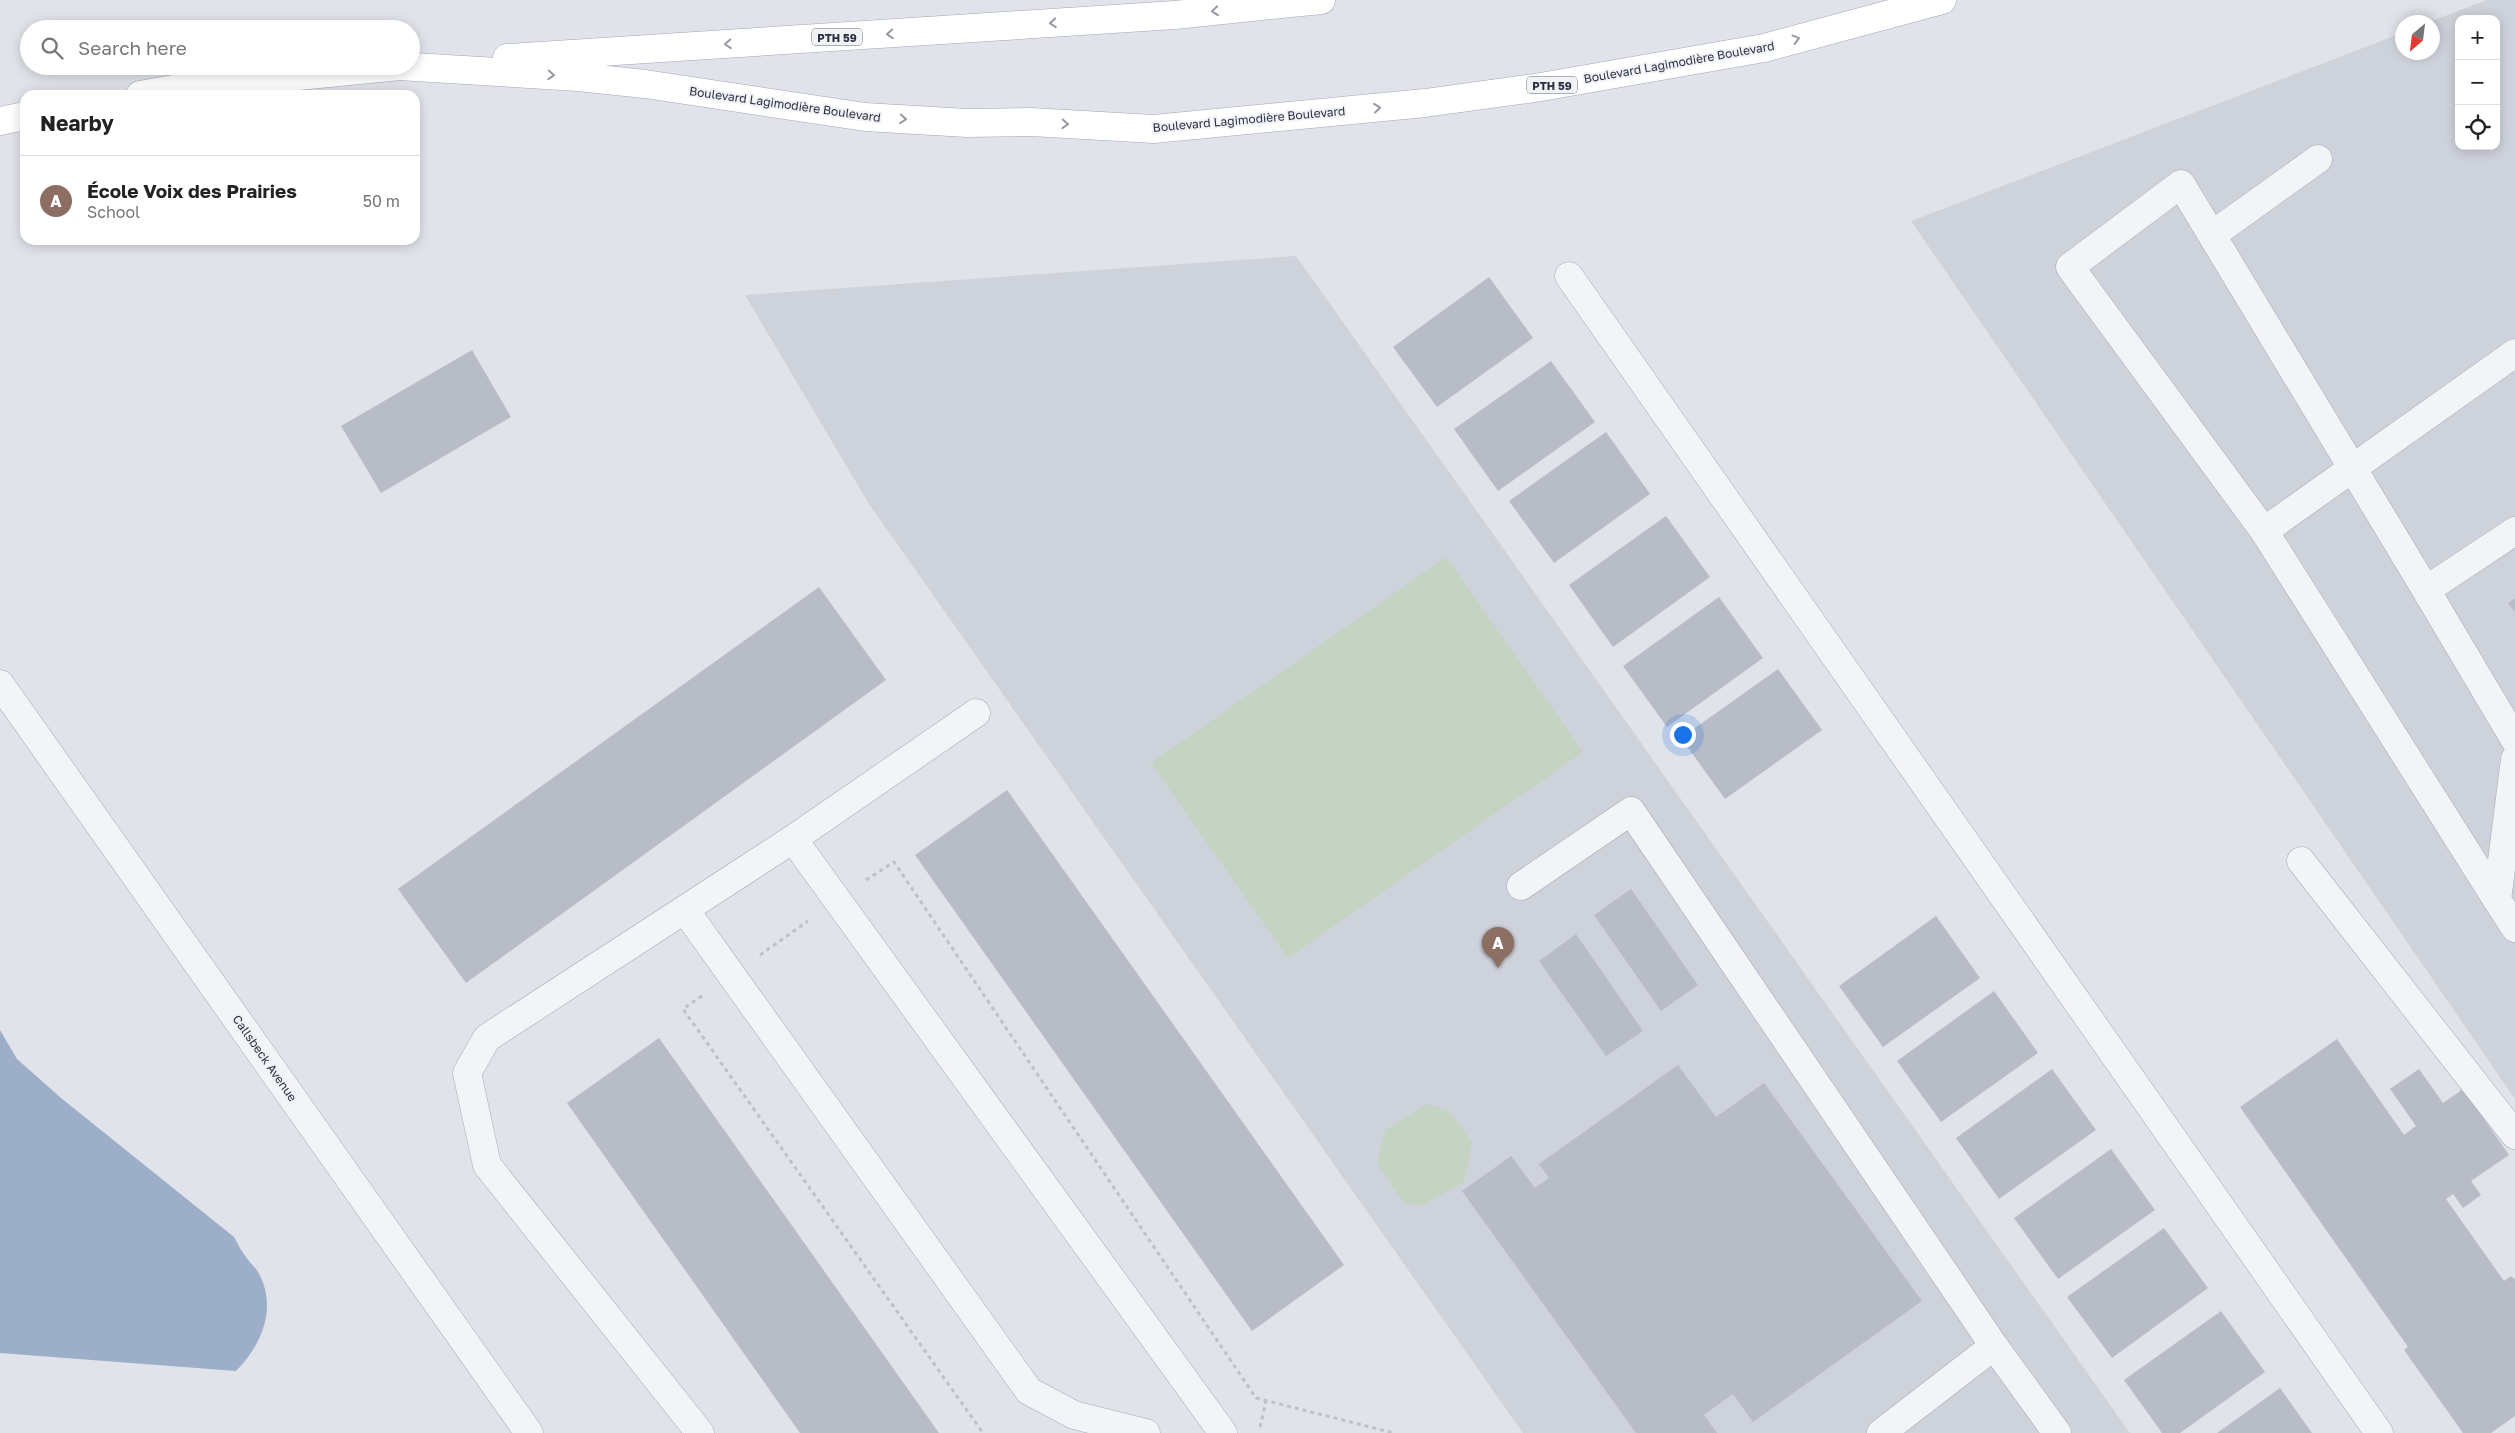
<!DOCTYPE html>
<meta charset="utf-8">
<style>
:root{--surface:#fff;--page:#f2f2f2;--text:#222;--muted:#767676;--line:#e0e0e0;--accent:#cb4851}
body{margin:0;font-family:"Golos Text",sans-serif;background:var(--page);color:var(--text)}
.controls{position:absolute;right:15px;top:15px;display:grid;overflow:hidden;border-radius:10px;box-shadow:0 2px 12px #0003}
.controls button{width:45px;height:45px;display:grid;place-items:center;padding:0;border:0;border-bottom:1px solid var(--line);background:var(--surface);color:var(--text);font:25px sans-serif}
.compass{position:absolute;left:2395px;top:15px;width:45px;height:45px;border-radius:50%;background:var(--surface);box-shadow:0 2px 12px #0003;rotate:208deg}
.you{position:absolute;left:1682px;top:734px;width:18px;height:18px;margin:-12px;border:4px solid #fff;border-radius:50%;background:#1a73e8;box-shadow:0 0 0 8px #1a73e833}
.badge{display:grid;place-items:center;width:32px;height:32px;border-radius:50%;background:var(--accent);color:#fff;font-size:16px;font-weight:700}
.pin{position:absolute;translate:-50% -41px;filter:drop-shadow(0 1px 2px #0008)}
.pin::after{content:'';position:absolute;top:26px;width:18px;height:15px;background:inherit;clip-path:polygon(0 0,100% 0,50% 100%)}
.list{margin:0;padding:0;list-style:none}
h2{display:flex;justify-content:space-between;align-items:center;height:65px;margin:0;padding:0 20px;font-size:21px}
h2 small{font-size:16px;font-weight:400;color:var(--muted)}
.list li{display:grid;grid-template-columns:32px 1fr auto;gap:15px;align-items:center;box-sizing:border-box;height:90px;padding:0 20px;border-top:1px solid var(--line)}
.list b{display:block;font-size:19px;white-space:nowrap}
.list p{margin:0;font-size:16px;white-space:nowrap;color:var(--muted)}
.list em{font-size:16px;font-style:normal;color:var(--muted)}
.icon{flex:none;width:28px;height:28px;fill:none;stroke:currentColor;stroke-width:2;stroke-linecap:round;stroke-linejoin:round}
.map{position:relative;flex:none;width:2515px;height:1433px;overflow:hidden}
.search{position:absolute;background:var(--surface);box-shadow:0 2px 12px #0003;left:20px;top:20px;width:400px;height:55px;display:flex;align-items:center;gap:12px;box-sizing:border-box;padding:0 18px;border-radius:28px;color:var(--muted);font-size:19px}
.panel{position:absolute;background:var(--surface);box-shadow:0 2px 12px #0003;left:20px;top:90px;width:400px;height:155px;border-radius:15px}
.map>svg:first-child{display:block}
.built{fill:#ced2db;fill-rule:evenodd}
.green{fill:#c5d3c2}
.water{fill:#9caec8}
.building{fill:#b8bcc6}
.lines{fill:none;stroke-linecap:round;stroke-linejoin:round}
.minor-casing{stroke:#a5aab3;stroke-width:29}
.major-casing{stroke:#a0a6b4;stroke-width:29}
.path{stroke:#bec1c7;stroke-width:3;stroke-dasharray:4 4;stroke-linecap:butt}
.minor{stroke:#f3f4f7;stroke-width:28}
.major{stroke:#fff;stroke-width:28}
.oneway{stroke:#9498a0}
.labels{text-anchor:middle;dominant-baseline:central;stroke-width:4;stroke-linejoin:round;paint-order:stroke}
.shield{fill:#f0f2f6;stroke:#656a77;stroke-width:1}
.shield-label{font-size:11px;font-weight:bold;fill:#293040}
.street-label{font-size:12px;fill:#293040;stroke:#f0f2f6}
</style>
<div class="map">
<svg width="2515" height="1433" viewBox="0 0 2515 1433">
<rect width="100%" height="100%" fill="#e0e3e9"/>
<path class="built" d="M 2487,0 L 2515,0 L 2515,1099 L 1911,221 L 2402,33 L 2402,52 L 2432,52 L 2432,22 L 2429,22 ZM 2459,19 L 2496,19 L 2496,146 L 2459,146 Z
M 1296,256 L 2130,1433 L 1523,1433 L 869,504 L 745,295 Z"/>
<path class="green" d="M 1446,557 L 1583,752 L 1288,958 L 1151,763 Z
M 1427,1104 L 1450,1111 L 1472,1143 L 1464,1182 L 1423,1205 L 1404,1203 L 1377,1163 L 1385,1130 Z"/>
<path class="water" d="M 0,1030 L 17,1059 L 61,1098 L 234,1237 C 238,1244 241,1251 246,1257 C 250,1263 255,1267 258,1272 C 278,1307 262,1345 236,1371 L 0,1353 Z"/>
<path class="building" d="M 1489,277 L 1533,338 L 1437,407 L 1393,347 Z
M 472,350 L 511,417 L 381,493 L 341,426 Z
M 1551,361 L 1595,422 L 1498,491 L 1454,429 Z
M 1606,432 L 1650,494 L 1554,563 L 1509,501 Z
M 1666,516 L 1710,577 L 1613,647 L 1569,585 Z
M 819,587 L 886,680 L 466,983 L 398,889 Z
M 1719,597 L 1763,658 L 1667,727 L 1623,666 Z
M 2515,598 L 2515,612 L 2508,603 Z
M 1778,669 L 1822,730 L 1725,799 L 1681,738 Z
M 1007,790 L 1344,1265 L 1252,1331 L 915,855 Z
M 1631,889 L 1698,985 L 1661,1011 L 1594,915 Z
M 1936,916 L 1980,978 L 1883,1047 L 1839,986 Z
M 1576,934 L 1643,1031 L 1606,1056 L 1539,961 Z
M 1994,991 L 2038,1053 L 1941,1122 L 1897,1061 Z
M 659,1038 L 939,1433 L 800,1433 L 567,1103 Z
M 2337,1039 L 2404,1135 L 2416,1126 L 2390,1089 L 2419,1069 L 2443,1103 L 2463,1089 L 2509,1155 L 2471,1181 L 2481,1195 L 2463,1208 L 2453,1194 L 2446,1199 L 2504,1281 L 2511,1276 L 2515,1279 L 2515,1416 L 2491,1433 L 2463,1433 L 2404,1350 L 2408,1347 L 2240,1107 Z
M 1678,1065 L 1716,1117 L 1764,1083 L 1922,1301 L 1753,1422 L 1733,1394 L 1704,1415 L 1717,1433 L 1636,1433 L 1462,1191 L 1511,1156 L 1535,1188 L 1549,1178 L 1539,1164 Z
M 2052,1069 L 2096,1130 L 1999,1199 L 1956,1138 Z
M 2111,1149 L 2155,1210 L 2058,1279 L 2014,1218 Z
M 2164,1228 L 2208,1288 L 2112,1358 L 2067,1297 Z
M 2221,1311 L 2265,1372 L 2180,1433 L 2162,1433 L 2124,1380 Z
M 2280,1388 L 2312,1433 L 2217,1433 Z"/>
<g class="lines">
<defs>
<path id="minor" d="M 2212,235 L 2318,159
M 1569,276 L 2379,1433
M 2264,531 L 2515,353
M 2515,531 L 2426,590 L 2515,740
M 2426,590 L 2181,184 L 2070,267 L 2264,531 L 2497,900
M 0,684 L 529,1433
M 2515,759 L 2497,900 L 2515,928
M 793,839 L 1223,1433
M 2301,861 L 2515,1135
M 1521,886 L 1631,811 L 1994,1346
M 685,910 L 1029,1391 L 1074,1415 L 1146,1433
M 700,1433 L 487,1165 L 467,1073 L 487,1038 L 793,839 L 976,713
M 1881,1433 L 1994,1346 L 2057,1433"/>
<path id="major" d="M 507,58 L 1175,15 L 1321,0
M 398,66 L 578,77 L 645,84 L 865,117 L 967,123 L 1031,122 L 1154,129 L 1425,103 L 1535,88 L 1764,48 L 1942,0
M 140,95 L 179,88 L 400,66
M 0,121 L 25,116"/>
</defs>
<use href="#minor" class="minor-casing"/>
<use href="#major" class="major-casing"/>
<path class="path" d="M 866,880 L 894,862 L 1256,1398 L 1394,1433
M 760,955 L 808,921
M 702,996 L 683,1009 L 983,1433
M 1260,1427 L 1266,1401"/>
<use href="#minor" class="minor"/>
<use href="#major" class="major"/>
</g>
<defs><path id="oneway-chevron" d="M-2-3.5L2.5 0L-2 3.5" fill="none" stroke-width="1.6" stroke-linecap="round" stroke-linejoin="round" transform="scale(1.25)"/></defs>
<g class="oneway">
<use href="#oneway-chevron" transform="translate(1215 11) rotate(175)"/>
<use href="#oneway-chevron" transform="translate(1053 23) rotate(176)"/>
<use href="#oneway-chevron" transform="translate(890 34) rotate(176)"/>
<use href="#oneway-chevron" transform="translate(1796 39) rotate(-15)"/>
<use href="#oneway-chevron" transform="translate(728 44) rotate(176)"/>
<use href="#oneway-chevron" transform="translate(551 75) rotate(3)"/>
<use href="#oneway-chevron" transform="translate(1377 108) rotate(-6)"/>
<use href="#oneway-chevron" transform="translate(903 119) rotate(4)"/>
<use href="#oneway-chevron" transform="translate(1065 124) rotate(3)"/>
</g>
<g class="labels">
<g class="shield">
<rect x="812" y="28.5" width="50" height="17" rx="4"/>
<rect x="1527" y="76.5" width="50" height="17" rx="4"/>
</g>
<g class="shield-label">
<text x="837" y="37">PTH 59</text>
<text x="1552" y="85">PTH 59</text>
</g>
<g class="street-label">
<text transform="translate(1679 62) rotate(-10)">Boulevard Lagimodière Boulevard</text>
<text transform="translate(785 104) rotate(8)">Boulevard Lagimodière Boulevard</text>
<text transform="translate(1249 119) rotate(-5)">Boulevard Lagimodière Boulevard</text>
<text transform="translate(265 1058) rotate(55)">Callsbeck Avenue</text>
</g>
</g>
</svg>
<div class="controls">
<button>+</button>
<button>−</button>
<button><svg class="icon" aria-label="locate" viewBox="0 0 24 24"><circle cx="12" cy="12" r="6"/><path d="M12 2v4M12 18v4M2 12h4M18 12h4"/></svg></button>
</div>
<svg class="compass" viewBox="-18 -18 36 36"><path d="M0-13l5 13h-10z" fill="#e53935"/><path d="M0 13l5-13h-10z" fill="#767676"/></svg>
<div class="you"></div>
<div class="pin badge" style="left:1498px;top:968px;background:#8d6e63">A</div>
<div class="search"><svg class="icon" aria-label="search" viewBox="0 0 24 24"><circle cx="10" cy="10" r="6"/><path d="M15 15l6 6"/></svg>Search here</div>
<section class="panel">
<h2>Nearby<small></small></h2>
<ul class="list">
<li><span class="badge" style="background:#8d6e63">A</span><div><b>École Voix des Prairies</b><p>School</p></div><em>50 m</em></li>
</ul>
</section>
</div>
